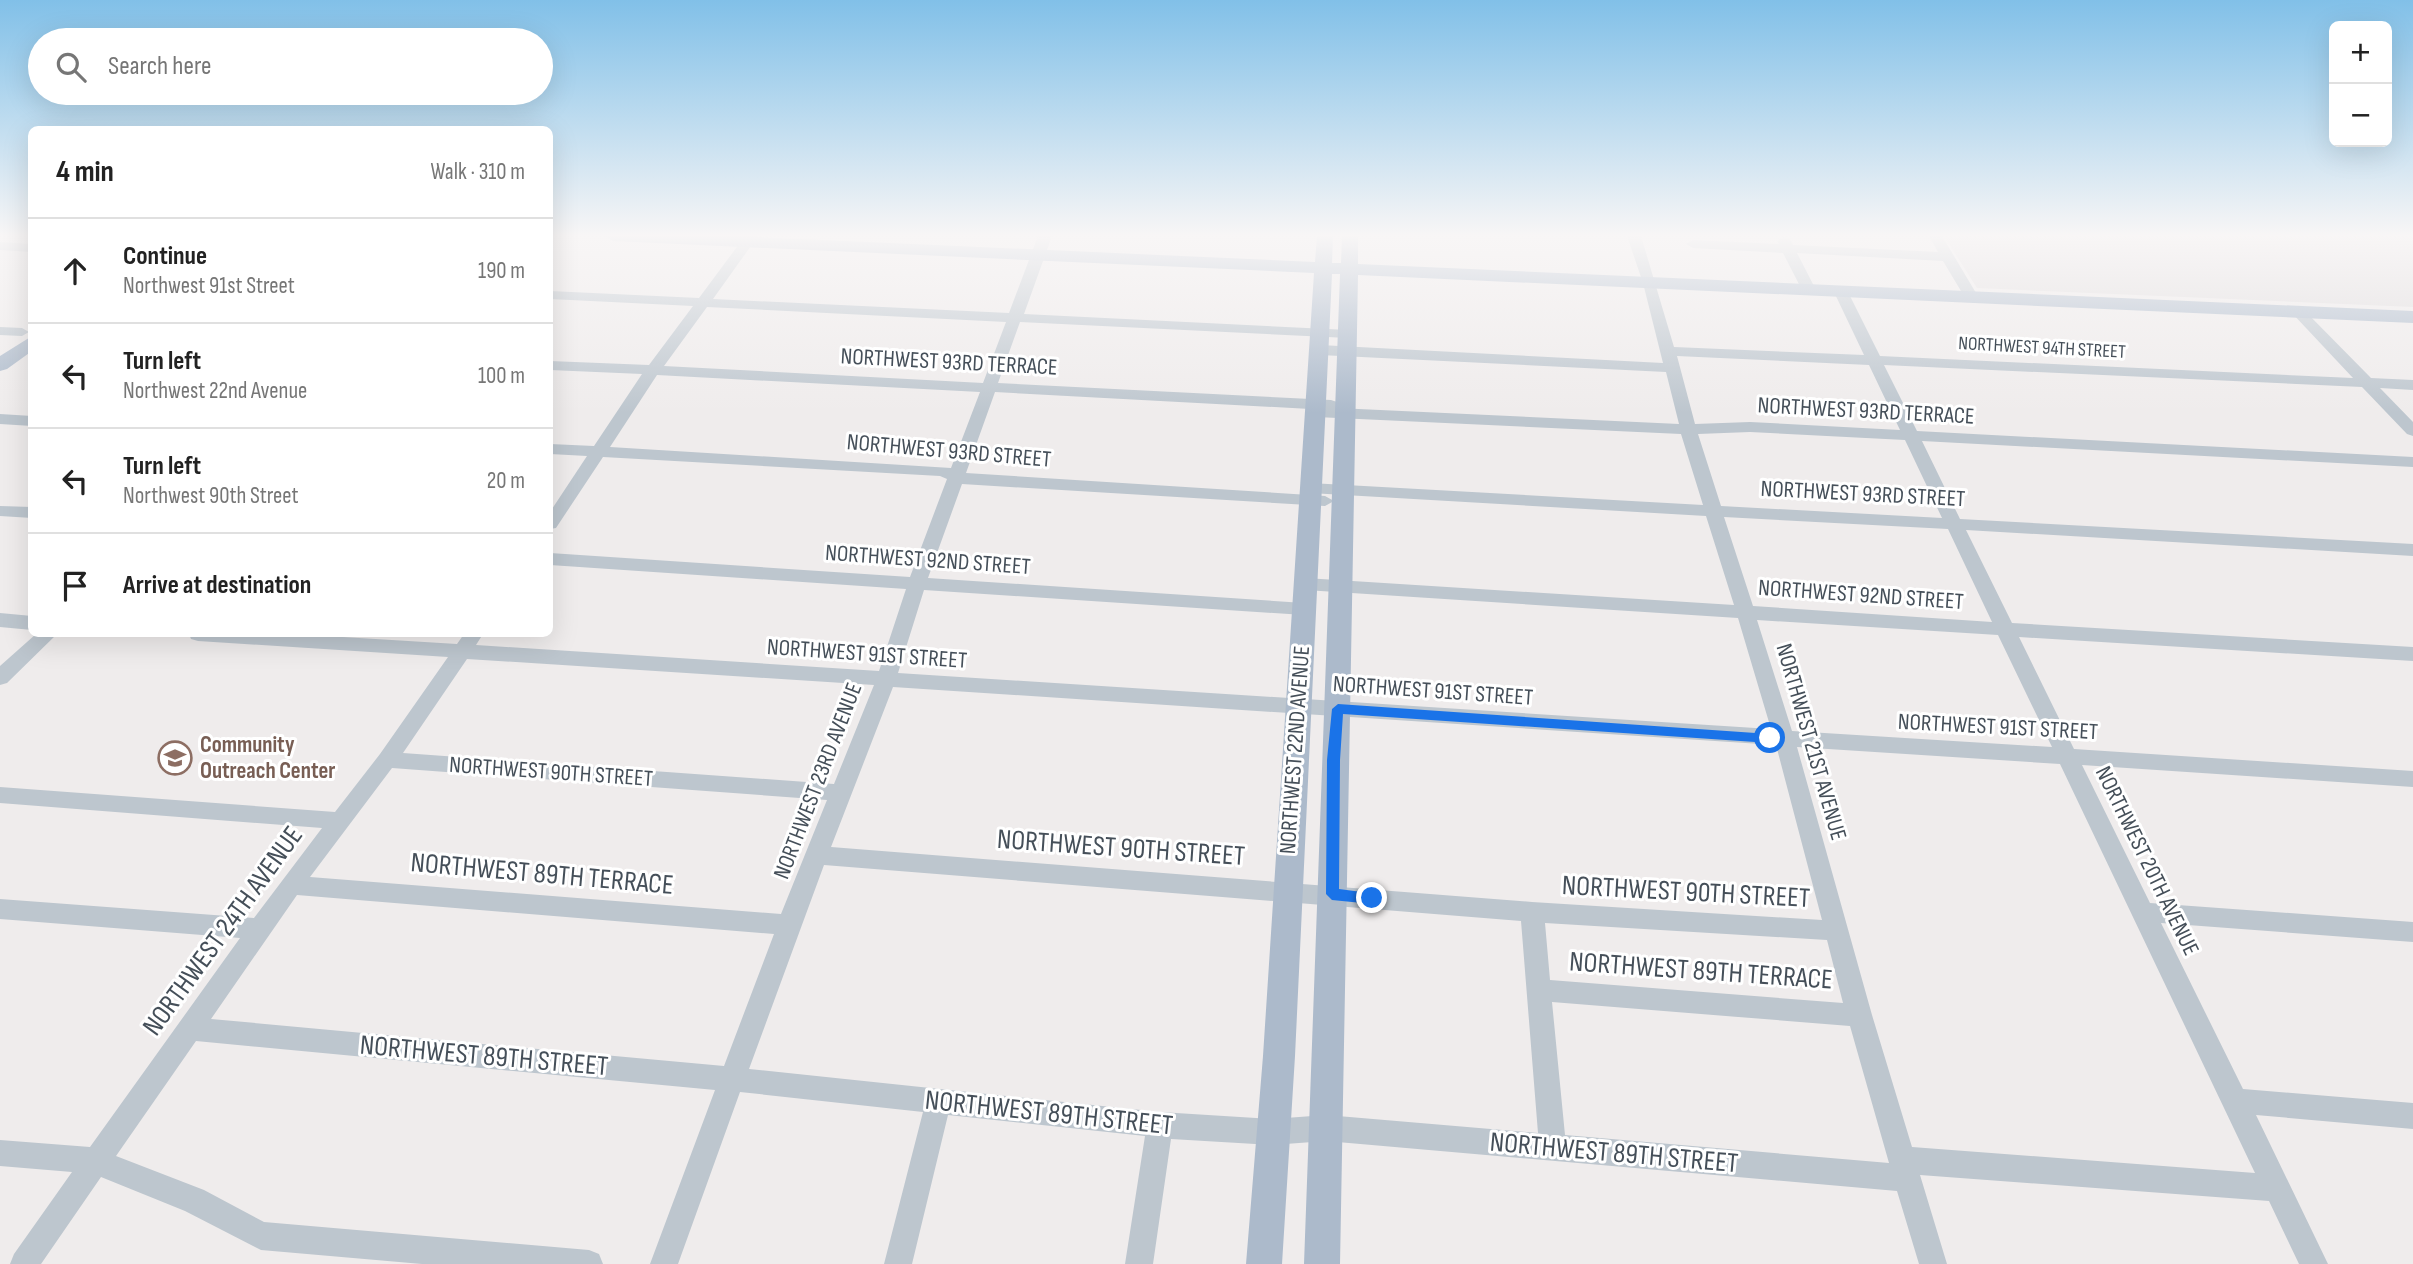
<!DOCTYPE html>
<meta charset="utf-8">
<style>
:root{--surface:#fff;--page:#f2f2f2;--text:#222;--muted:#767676;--line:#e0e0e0}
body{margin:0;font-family:"Sofia Sans Condensed",sans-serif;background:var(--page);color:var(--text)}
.controls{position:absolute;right:21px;top:21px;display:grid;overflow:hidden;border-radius:10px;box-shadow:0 7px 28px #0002}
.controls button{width:63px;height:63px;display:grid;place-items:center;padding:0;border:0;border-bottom:2px solid var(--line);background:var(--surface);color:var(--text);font:35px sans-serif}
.stop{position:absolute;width:21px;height:21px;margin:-16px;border:5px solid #1a73e8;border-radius:50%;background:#fff}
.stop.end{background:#1a73e8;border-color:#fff;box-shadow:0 2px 7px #0008}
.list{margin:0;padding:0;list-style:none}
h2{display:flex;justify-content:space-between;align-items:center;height:91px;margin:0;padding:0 28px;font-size:30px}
h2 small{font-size:23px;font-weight:400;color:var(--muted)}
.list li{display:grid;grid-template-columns:46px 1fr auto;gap:21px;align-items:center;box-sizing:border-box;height:105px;padding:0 28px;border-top:2px solid var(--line)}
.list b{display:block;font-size:26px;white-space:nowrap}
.list p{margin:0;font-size:23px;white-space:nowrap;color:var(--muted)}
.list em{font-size:23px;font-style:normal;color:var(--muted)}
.icon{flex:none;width:38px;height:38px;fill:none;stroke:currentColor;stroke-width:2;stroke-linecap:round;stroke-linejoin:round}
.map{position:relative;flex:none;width:2413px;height:1264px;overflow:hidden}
.search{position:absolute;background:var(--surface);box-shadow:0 7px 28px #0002;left:28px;top:28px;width:525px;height:77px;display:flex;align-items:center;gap:18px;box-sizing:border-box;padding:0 24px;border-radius:38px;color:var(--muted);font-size:26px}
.panel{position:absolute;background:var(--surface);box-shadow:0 7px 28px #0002;left:28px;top:126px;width:525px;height:511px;border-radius:10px}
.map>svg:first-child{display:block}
.education{fill:#e0ddde}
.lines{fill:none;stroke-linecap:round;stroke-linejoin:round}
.minor{fill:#bdc6ce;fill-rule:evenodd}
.major{fill:#acbacb;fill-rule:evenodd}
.route{fill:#1a73e8}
.labels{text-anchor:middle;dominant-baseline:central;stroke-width:6;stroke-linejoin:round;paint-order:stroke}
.far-street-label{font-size:19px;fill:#454f59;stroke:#fff}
.street-label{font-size:23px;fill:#454f59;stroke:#fff}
.education-label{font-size:23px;font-weight:bold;fill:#785e54;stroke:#fff;text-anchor:start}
.near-street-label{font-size:28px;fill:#454f59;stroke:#fff}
</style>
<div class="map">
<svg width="2413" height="1264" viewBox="0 0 2413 1264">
<rect width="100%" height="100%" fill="#efecec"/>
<path class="education" d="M 1944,236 L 2413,236 L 2413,307 L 1977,288 Z"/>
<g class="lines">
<path class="minor" d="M 745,236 L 758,236 L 713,299 L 1009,313 L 1038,236 L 1052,236 L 1024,314 L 1348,330 L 1355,334 L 1348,338 L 1020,322 L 998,383 L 1331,400 L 1337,402 L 1339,405 L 1337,408 L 1679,424 L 1666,372 L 1320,355 L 1312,350 L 1320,345 L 1663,363 L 1643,283 L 1627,236 L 1641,236 L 1674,347 L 1864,355 L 1834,292 L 1841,288 L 1848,292 L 1880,356 L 2353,378 L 2291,312 L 2298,308 L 2303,309 L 2371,378 L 2413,380 L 2413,390 L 2380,388 L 2413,422 L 2413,436 L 2407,434 L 2362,387 L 1884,365 L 1917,431 L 2413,457 L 2413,467 L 1922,441 L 1960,519 L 2413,544 L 2413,556 L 1966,530 L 2012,623 L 2413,647 L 2413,661 L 2019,637 L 2074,749 L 2413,771 L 2413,787 L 2082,765 L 2150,903 L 2413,922 L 2413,942 L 2161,923 L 2243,1089 L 2413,1103 L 2413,1129 L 2256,1115 L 2328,1264 L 2299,1264 L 2269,1201 L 1920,1175 L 1947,1264 L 1919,1264 L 1897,1191 L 1326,1141 L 1272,1145 L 1171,1139 L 1153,1264 L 1125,1264 L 1145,1136 L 948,1115 L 912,1264 L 884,1264 L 923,1112 L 740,1092 L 678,1264 L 650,1264 L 715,1090 L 196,1041 L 116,1156 L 204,1190 L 264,1222 L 589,1250 L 599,1254 L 603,1264 L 422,1264 L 261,1250 L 185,1211 L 101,1177 L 41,1264 L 10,1264 L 14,1254 L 72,1172 L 0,1166 L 0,1140 L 90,1147 L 240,938 L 0,919 L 0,899 L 254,918 L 322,828 L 0,803 L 0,787 L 335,812 L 380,754 L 448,657 L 198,641 L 191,639 L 189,634 L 294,634 L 457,644 L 464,634 L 483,634 L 476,645 L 879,671 L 906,589 L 550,565 L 550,553 L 910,577 L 947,479 L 940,476 L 603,457 L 556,528 L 550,529 L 550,512 L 587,456 L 550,454 L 550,444 L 594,446 L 642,374 L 550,370 L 550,361 L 649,365 L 693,306 L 550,299 L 550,291 L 699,298 ZM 707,307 L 1006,322 L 983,383 L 664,366 ZM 1677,356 L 1869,365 L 1900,430 L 1750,422 L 1695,424 ZM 657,375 L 980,392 L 951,468 L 610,447 ZM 995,392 L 1310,409 L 1308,412 L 1310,415 L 1316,417 L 1681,434 L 1703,505 L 1310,483 L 1301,488 L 1310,493 L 1706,516 L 1734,605 L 1305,578 L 1298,580 L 1296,584 L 1298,588 L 1305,590 L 1738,618 L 1771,729 L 898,673 L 924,590 L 1304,615 L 1311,614 L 1313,609 L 1311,604 L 1304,603 L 928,578 L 962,484 L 1325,506 L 1334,501 L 1325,496 L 966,473 ZM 1750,432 L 1905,440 L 1942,518 L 1721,506 L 1698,434 ZM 1724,517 L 1948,529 L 1992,622 L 1753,606 ZM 1757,620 L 1998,635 L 2052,747 L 1792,731 ZM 467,659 L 874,685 L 834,784 L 403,753 ZM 893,687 L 1776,745 L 1822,920 L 1532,902 L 831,847 ZM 1797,747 L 2060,764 L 2255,1173 L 1912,1147 L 1872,1015 ZM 392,768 L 827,800 L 781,914 L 310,877 ZM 824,865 L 1521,921 L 1538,1133 L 1326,1115 L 1272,1119 L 1160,1112 L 749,1069 ZM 297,895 L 774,934 L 724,1066 L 211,1019 ZM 1545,923 L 1827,940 L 1843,1003 L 1550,980 ZM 1552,1002 L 1850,1026 L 1889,1163 L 1565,1135 Z
M 1929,236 L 1942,236 L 1979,298 L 1977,301 L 1967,301 L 1943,261 L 1797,253 L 1816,290 L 1809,294 L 1802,290 L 1783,253 L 1693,248 L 1686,244 L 1693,240 L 1779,244 L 1777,241 L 1784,237 L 1789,238 L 1793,245 L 1938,252 Z
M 0,242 L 32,244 L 32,252 L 0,250 Z
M 0,327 L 22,328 L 29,332 L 22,336 L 0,335 Z
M 0,414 L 32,416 L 32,426 L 0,424 Z
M 0,506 L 32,507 L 32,518 L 0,516 Z
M 0,613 L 32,616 L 32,630 L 0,627 Z
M 36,634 L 57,634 L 7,683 L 0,685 L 0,666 Z"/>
<path class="major" d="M 605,236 L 735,236 L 1315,262 L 1317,236 L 1333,236 L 1332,263 L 1341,263 L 1342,236 L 1358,236 L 1358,264 L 2413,311 L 2413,323 L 1358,275 L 1340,1264 L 1304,1264 L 1340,274 L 1332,274 L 1295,1056 L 1282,1264 L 1246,1264 L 1263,1056 L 1314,273 L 613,241 Z
M 32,336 L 32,351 L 7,369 L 0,371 L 0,356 Z"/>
</g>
<linearGradient id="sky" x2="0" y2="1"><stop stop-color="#81c0e8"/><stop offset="0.57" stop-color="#f8f6f6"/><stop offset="1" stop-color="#f8f6f6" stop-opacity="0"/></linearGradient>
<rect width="2413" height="413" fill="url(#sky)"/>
<path class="route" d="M 1338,704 L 1770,734 L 1776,738 L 1770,743 L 1343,714 L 1340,760 L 1339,889 L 1377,894 L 1379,898 L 1372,904 L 1332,900 L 1326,894 L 1327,760 L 1332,709 Z"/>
<defs>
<symbol id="school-ring" viewBox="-11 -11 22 22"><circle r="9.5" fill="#fff" stroke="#8d6e63" stroke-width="1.5"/><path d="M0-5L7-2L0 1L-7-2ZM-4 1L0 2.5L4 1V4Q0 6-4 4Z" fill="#8d6e63"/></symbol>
</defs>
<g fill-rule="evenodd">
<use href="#school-ring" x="156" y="739" width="38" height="38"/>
</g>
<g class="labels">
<g class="far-street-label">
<text transform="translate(2042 348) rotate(3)">NORTHWEST 94TH STREET</text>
</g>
<g class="street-label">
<text transform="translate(949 362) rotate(3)">NORTHWEST 93RD TERRACE</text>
<text transform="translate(1866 411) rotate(3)">NORTHWEST 93RD TERRACE</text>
<text transform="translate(949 451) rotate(5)">NORTHWEST 93RD STREET</text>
<text transform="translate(1863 494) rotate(3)">NORTHWEST 93RD STREET</text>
<text transform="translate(928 560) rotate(4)">NORTHWEST 92ND STREET</text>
<text transform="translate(1861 595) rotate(4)">NORTHWEST 92ND STREET</text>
<text transform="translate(867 654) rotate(4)">NORTHWEST 91ST STREET</text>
<text transform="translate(1433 691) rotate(4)">NORTHWEST 91ST STREET</text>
<text transform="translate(1998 727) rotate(3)">NORTHWEST 91ST STREET</text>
<text transform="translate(1811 742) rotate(74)">NORTHWEST 21ST AVENUE</text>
<text transform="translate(1295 750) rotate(-86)">NORTHWEST 22ND AVENUE</text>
<text transform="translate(551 772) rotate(4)">NORTHWEST 90TH STREET</text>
<text transform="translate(818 781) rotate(-69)">NORTHWEST 23RD AVENUE</text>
<text transform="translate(2147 861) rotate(64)">NORTHWEST 20TH AVENUE</text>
</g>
<g class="education-label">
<text x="200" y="745">Community<tspan x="200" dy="26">Outreach Center</tspan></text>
</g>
<g class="near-street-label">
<text transform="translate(1121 848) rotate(4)">NORTHWEST 90TH STREET</text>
<text transform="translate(542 874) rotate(5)">NORTHWEST 89TH TERRACE</text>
<text transform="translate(1686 892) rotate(3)">NORTHWEST 90TH STREET</text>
<text transform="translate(223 931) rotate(-54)">NORTHWEST 24TH AVENUE</text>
<text transform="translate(1701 971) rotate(4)">NORTHWEST 89TH TERRACE</text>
<text transform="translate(484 1056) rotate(5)">NORTHWEST 89TH STREET</text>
<text transform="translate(1049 1113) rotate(6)">NORTHWEST 89TH STREET</text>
<text transform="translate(1614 1153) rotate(5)">NORTHWEST 89TH STREET</text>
</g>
</g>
</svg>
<div class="controls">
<button>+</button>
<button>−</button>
</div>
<div class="stop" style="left:1770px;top:738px"></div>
<div class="stop end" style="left:1372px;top:898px"></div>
<div class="search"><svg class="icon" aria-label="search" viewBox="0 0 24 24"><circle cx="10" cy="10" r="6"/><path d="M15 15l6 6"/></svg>Search here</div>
<section class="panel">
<h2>4 min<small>Walk · 310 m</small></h2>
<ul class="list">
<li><svg class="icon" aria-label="ahead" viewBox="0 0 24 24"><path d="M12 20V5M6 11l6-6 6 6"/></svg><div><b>Continue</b><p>Northwest 91st Street</p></div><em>190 m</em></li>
<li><svg class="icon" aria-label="left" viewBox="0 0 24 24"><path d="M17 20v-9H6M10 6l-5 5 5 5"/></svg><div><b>Turn left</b><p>Northwest 22nd Avenue</p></div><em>100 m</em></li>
<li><svg class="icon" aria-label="left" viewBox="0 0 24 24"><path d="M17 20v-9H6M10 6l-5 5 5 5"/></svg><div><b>Turn left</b><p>Northwest 90th Street</p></div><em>20 m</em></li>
<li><svg class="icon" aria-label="arrive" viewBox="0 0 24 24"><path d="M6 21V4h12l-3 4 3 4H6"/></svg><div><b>Arrive at destination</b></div></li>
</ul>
</section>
</div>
